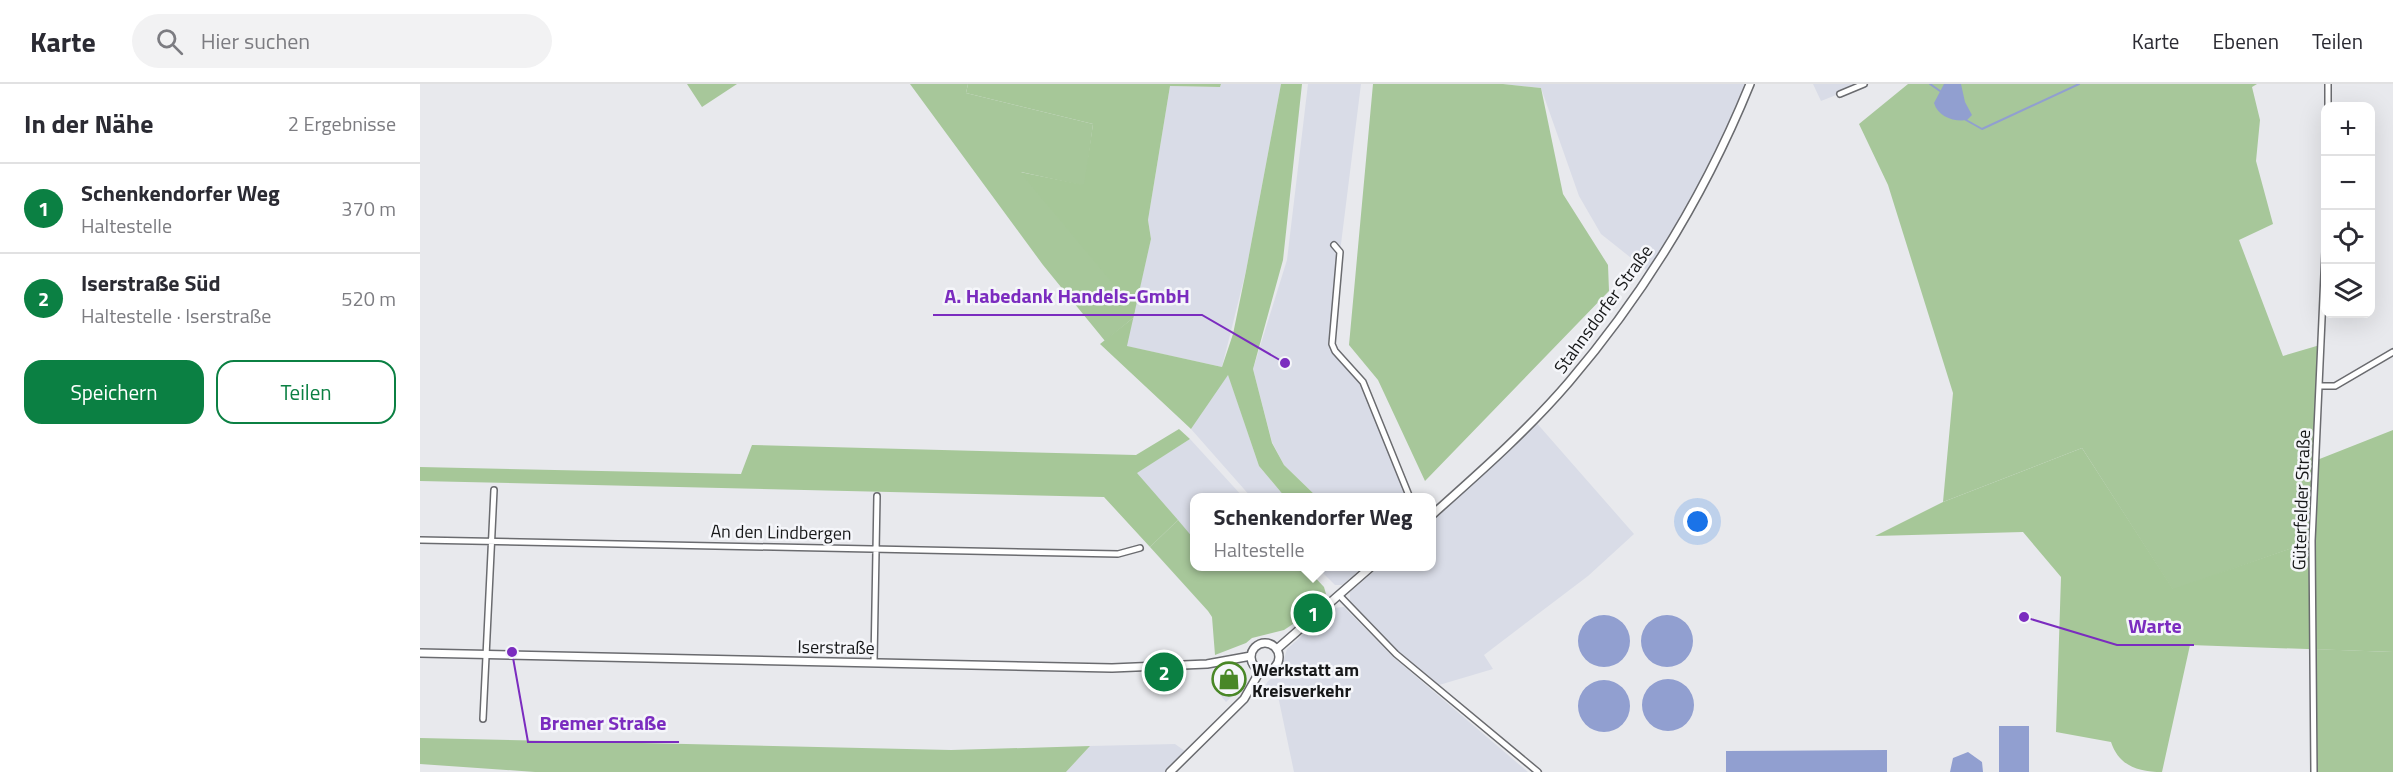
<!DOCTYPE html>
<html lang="de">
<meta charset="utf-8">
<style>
:root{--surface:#fff;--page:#f2f2f3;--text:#2b2b33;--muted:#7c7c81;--line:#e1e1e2;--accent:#0b8043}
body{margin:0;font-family:"Titillium Web",sans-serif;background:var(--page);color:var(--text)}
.controls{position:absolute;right:18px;top:18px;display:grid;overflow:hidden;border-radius:12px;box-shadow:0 6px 24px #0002}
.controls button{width:54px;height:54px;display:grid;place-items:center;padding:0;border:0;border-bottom:2px solid var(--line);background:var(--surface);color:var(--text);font:30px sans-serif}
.you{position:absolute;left:1278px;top:438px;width:21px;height:21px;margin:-15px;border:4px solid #fff;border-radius:50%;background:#1a73e8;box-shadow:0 0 0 9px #1a73e833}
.badge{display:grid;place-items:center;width:39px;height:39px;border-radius:50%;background:var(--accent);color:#fff;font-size:20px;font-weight:700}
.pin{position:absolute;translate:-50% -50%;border:3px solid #fff;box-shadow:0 2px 6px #0006}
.popup{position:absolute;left:770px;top:409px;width:246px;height:78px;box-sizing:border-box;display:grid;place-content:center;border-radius:12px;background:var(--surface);filter:drop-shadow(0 2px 4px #0005);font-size:20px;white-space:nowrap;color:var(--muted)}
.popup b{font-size:22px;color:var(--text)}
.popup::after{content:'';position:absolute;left:50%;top:100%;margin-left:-12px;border:12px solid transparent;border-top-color:var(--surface)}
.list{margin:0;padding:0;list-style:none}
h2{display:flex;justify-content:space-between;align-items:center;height:78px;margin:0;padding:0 24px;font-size:26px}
h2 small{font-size:20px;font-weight:400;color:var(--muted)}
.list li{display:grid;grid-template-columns:39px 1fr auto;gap:18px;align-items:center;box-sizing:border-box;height:90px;padding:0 24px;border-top:2px solid var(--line)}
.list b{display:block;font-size:22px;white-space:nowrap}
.list p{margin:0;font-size:20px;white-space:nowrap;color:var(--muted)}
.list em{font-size:20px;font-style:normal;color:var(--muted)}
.actions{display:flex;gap:12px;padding:18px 24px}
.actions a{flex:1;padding:14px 0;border:2px solid var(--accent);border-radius:18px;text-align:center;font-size:21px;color:var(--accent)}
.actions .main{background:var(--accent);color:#fff}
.icon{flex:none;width:33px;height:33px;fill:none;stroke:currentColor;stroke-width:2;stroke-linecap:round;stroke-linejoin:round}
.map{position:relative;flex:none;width:1973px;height:688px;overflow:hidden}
header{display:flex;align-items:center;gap:36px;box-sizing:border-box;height:84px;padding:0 30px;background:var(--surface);border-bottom:2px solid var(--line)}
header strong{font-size:28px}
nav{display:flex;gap:33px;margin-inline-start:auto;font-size:21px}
.search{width:420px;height:54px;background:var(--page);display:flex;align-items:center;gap:15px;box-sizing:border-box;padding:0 21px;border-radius:33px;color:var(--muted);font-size:22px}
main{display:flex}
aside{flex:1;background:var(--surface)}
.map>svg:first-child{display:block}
.built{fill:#d9dce7}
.green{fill:#a7c79a}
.forest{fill:#a6c798}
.water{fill:#919fd0}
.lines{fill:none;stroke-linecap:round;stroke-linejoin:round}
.stream{stroke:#919fd0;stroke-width:2}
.minor-casing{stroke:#6a6b6f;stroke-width:8}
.tertiary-casing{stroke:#6a6b6f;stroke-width:10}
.minor{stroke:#fff;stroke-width:5}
.tertiary{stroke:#fff;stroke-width:7}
.labels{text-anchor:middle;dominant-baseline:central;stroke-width:5;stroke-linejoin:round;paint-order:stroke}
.street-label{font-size:18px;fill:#171819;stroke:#f5f6fa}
.poi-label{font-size:18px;font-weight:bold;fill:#171819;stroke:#f5f6fa;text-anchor:start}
.leader{fill:none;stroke:#7b2cbf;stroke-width:2}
.callout-dot{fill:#7b2cbf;stroke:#f5f6fa;stroke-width:2}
.callout-label{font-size:20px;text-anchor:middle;font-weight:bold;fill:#7b2cbf;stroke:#f5f6fa;stroke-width:5;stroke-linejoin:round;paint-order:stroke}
</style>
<header>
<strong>Karte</strong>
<div class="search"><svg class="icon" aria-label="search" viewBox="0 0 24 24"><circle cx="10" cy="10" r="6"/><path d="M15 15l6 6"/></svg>Hier suchen</div>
<nav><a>Karte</a><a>Ebenen</a><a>Teilen</a></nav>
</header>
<main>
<aside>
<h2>In der Nähe<small>2 Ergebnisse</small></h2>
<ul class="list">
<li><span class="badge">1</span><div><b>Schenkendorfer Weg</b><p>Haltestelle</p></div><em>370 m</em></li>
<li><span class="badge">2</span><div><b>Iserstraße Süd</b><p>Haltestelle · Iserstraße</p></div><em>520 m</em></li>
</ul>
<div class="actions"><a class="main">Speichern</a><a>Teilen</a></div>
</aside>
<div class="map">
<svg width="1973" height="688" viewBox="0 0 1973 688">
<rect width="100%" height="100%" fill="#e8e9ed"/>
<path class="built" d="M 801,0 L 861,0 L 826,187 L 802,283 L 706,262 L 731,155 L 728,136 L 750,2 L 800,3 Z
M 888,0 L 941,0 L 920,168 L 912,260 L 943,298 L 971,367 L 986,413 L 897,413 L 864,381 L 852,358 L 833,285 L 867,176 Z
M 1083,0 L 1326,0 L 1291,78 L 1290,88 L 1230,189 L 1181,150 L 1159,112 L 1121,4 Z
M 1393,0 L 1444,0 L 1401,17 Z
M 808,290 L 839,382 L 865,413 L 831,413 L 771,345 Z
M 1114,336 L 1214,450 L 1168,492 L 1064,571 L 1073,585 L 1019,601 L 977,566 L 930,517 L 930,508 L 959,483 L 1012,482 L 1012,436 Z
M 770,355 L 823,413 L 774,414 L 774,455 L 716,389 Z
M 897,483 L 943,483 L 922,501 L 915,501 Z
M 924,523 L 973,573 L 1108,688 L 874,688 L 858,612 L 842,607 L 848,597 L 860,588 L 867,565 L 913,524 Z
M 822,586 L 825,600 L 806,618 L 797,607 L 796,589 Z
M 755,660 L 765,667 L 746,688 L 646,688 L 670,662 Z"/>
<path class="green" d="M 267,0 L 317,0 L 282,23 Z
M 490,0 L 548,0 L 546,9 L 673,40 L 665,102 L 601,88 L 715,225 L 713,234 L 685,257 L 623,181 Z
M 953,0 L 1083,0 L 1121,4 L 1143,110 L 1188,181 L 1189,207 L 1005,397 L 958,296 L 929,261 Z
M 1488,0 L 1837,0 L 1832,3 L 1840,36 L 1836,77 L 1853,140 L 1819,156 L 1863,272 L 1900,261 L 1892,457 L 1753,506 L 1662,364 L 1523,418 L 1533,309 L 1468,101 L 1439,40 Z
M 758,436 L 774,455 L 774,482 L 885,483 L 904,503 L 906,510 L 882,534 L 864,546 L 832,554 L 826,559 L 795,571 L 792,533 L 788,527 L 730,463 Z
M 1893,565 L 1973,568 L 1973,688 L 1895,688 Z
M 0,654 L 531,666 L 670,662 L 646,688 L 115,688 L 0,680 Z"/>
<path class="forest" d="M 548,0 L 801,0 L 800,3 L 750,2 L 728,136 L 731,155 L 707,262 L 802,283 L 813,250 L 826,187 L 861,0 L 882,0 L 863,176 L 833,285 L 852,359 L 864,381 L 897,413 L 865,413 L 839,382 L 808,291 L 771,345 L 680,260 L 713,234 L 714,225 L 600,88 L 664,101 L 673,40 L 546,9 Z
M 759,345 L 770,355 L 717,389 L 758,436 L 730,463 L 684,413 L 0,397 L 0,383 L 321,390 L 332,361 L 716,371 Z
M 1973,346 L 1973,568 L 1770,561 L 1742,688 C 1718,688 1699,682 1691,658 L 1636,648 L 1641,493 L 1603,448 L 1455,452 L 1523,418 L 1662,364 L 1753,505 L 1892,457 L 1897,376 Z"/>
<path class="water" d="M 1524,0 L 1541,0 L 1545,18 L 1552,31 L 1547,36 C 1534,38 1518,33 1514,19 Z
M1158 557a26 26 0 1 1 52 0a26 26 0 1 1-52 0Z
M1221 557a26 26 0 1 1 52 0a26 26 0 1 1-52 0Z
M1222 621a26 26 0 1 1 52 0a26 26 0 1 1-52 0Z
M1158 622a26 26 0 1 1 52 0a26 26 0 1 1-52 0Z
M 1579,642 L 1609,642 L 1609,688 L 1579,688 Z
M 1467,666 L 1467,688 L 1306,688 L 1306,667 Z
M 1548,668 L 1562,678 L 1563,688 L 1530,688 L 1533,674 Z"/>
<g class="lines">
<path class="stream" d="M 1510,0 L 1520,7
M 1546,36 L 1562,45 L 1659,0"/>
<defs>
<path id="minor" d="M 1420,10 L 1444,0
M 1908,22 L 1908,0
M 1906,94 L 1906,135
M 914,161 L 920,168 L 912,260 L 915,267 L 943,298 L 990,414
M 1899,302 L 1915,302 L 1973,268
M 0,456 L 698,470 L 720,464
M 919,511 L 976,570 L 1118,688
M 454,578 L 457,412
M 63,635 L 74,406
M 1894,688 L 1892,457 L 1906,146"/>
<path id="tertiary" d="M 1012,431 C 1059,389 1107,347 1149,298 C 1225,209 1286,108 1330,0
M831 573a14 14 0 1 1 28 0a14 14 0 1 1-28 0Z
M 857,565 L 952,482
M 0,569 L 692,584 L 787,580 L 831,572
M 750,688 L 824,615 L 840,587"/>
</defs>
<use href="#minor" class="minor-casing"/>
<use href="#tertiary" class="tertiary-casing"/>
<use href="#minor" class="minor"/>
<use href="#tertiary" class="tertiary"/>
</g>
<defs>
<symbol id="shop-ring" viewBox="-11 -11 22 22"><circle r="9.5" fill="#f5f6fa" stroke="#498727" stroke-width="1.5"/><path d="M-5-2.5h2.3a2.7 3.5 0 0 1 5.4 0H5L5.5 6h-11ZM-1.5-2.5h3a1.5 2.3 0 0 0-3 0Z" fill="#498727"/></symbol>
</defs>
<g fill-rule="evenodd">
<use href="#shop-ring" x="790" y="576" width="38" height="38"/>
</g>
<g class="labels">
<g class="street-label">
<text transform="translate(1183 225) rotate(-54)">Stahnsdorfer Straße</text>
<text transform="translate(1881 416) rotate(-88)">Güterfelder Straße</text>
<text transform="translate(361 448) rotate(1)">An den Lindbergen</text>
<text transform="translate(416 563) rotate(1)">Iserstraße</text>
</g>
<g class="poi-label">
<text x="832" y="585">Werkstatt am<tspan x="832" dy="21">Kreisverkehr</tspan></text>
</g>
</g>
<path class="leader" d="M865 279L782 231H513M1604 533L1697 561H1774M92 568L108 658H259"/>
<g class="callout-dot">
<circle cx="865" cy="279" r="6"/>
<circle cx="1604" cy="533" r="6"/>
<circle cx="92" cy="568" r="6"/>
</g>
<g class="callout-label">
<text x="647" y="219">A. Habedank Handels-GmbH</text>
<text x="1735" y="549">Warte</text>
<text x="183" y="646">Bremer Straße</text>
</g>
</svg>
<div class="controls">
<button>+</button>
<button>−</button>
<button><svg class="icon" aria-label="locate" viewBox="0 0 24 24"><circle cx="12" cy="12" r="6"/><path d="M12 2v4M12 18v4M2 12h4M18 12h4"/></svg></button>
<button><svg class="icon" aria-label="layers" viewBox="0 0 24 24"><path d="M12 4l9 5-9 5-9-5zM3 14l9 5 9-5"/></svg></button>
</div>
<div class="you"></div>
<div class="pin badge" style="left:893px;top:529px">1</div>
<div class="popup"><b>Schenkendorfer Weg</b>Haltestelle</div>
<div class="pin badge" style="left:744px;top:588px">2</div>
</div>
</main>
